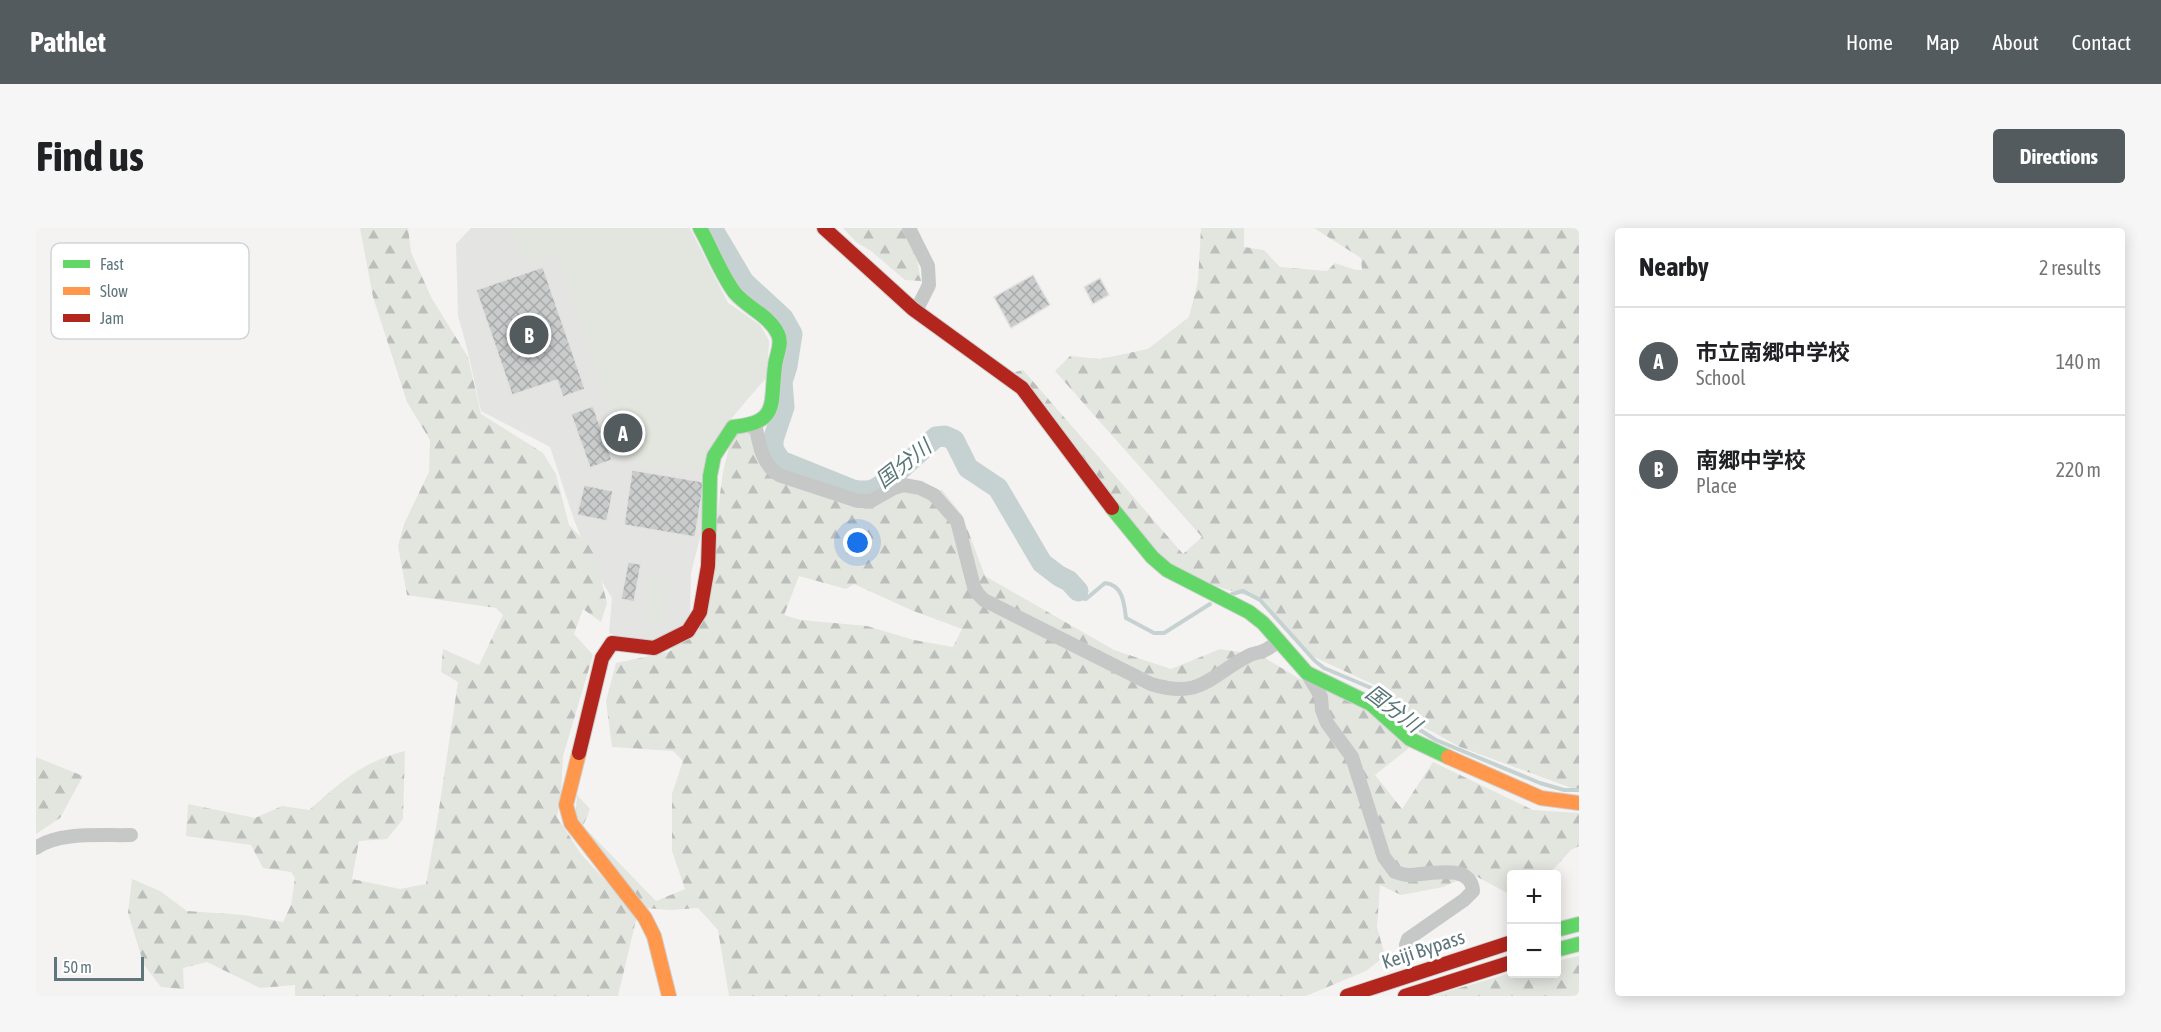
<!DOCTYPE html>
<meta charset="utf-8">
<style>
:root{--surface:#fff;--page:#f6f6f6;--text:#202124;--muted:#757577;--line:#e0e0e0;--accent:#545b5e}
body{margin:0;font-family:"Asap Condensed","Noto Sans JP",sans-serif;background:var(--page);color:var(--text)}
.controls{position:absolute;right:18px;bottom:18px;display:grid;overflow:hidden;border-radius:6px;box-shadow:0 3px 15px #0003}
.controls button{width:54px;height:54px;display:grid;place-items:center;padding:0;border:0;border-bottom:2px solid var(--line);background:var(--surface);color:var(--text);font:30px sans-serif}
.scale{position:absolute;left:18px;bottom:15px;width:90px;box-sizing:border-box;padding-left:6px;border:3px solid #5f767c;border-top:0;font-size:16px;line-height:21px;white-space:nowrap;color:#5f767c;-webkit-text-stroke:4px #fff;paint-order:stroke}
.you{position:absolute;left:822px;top:315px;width:21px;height:21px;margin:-15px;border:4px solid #fff;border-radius:50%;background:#1a73e8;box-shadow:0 0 0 9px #1a73e833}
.badge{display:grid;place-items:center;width:39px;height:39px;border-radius:50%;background:var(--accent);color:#fff;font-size:20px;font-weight:700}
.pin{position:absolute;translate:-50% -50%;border:3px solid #fff;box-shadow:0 2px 6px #0006}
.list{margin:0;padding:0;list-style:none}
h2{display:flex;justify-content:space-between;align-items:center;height:78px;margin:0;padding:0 24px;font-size:26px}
h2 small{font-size:20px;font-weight:400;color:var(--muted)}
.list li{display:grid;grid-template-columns:39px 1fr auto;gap:18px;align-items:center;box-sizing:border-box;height:108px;padding:0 24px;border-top:2px solid var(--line)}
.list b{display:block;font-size:22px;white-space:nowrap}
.list p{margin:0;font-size:20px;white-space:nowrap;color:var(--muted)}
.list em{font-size:20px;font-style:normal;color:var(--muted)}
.map{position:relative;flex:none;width:1543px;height:768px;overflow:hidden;border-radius:6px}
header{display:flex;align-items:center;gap:36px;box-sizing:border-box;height:84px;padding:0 30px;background:var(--accent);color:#fff}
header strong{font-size:28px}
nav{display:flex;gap:33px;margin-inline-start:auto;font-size:21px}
.intro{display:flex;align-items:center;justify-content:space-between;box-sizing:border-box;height:144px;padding:0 36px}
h1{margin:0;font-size:42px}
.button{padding:15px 27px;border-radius:6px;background:var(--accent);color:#fff;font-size:21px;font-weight:700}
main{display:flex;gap:36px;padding:0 36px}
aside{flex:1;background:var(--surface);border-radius:6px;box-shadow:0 3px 15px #0003}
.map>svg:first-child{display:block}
.built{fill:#e4e5e3}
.forest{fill:url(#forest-firs);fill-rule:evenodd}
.pitch{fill:#e3e5df}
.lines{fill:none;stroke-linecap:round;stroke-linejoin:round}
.stream{stroke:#c6d2d2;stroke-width:4}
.river{stroke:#c6d2d2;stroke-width:21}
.building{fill:url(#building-cross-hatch);stroke:#e3e2e1;stroke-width:1.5}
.fast-casing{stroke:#cfd0cf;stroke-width:16}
.slow-casing{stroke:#cfd0cf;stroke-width:16}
.jam-casing{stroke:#cfd0cf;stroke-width:16}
.street{stroke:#c6c8c8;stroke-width:14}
.fast{stroke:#63d668;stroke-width:14}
.slow{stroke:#ff974d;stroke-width:14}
.jam{stroke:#b3261e;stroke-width:14}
.labels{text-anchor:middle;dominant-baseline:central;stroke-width:6;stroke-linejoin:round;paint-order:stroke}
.street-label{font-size:20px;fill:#5f767c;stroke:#fff}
.water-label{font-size:21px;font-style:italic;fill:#5a7778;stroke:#fff}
.key{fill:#fff;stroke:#cfd6d8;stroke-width:1.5}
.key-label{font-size:16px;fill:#5f767c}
</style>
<header>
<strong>Pathlet</strong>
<nav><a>Home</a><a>Map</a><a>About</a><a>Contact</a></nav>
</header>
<div class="intro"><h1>Find us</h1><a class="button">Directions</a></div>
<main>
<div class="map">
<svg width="1543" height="768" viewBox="0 0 1543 768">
<defs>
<pattern id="forest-firs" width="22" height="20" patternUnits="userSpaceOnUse" patternTransform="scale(1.5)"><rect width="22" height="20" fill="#e3e5df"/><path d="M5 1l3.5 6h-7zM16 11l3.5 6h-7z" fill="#bbbeba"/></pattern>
<pattern id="building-cross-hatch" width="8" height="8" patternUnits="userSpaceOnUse" patternTransform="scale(1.5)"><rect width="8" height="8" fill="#cacccc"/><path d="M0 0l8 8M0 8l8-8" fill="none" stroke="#a7aaab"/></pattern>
</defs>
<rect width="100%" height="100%" fill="#f4f3f1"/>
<path class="built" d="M 435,0 L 654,0 L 692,75 L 724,97 L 733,113 L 730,150 L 695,191 L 655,345 L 654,392 L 620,416 L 593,413 L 573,405 L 576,370 L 557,339 L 538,292 L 514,219 L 445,183 L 432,124 L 422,88 L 420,16 Z"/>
<path class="forest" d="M 324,0 L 372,0 L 375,24 L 395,69 L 432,129 L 445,186 L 507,225 L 520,246 L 533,297 L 558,322 L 571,375 L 565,394 L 547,381 L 538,406 L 557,427 L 527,528 L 525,566 L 521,589 L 545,626 L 589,674 L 600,692 L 582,768 L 259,768 L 259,757 L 224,760 L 171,734 L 147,740 L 148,761 L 125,759 L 108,737 L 92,685 L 96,651 L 124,663 L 151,683 L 208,687 L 247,694 L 255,677 L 259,650 L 255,644 L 227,640 L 215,617 L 150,608 L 152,576 L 219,590 L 246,578 L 273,582 C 305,554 327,533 369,523 L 367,591 L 351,611 L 323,613 L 316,651 L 364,661 L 390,656 L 402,588 L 422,454 L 405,444 L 407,421 L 443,437 L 467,387 L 460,380 L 371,367 L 362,318 L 368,296 L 393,244 L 394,212 L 371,174 L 337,69 Z
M 807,0 L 866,0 L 881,32 L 885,53 L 869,52 L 835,23 L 820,14 Z
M 1165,0 L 1208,0 L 1208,19 L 1228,22 L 1244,39 L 1291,43 L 1299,35 L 1320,42 L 1326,42 L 1325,30 L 1278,0 L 1543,0 L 1543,560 L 1538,561 L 1424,519 L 1373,491 L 1343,459 L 1278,429 L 1222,371 L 1160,352 L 1130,336 L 979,144 L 987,142 L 1147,326 L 1166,309 L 1019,143 L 1034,128 L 1064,131 L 1112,121 L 1153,89 L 1162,53 Z
M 713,203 L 732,243 L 828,279 L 862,265 L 906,262 L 926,287 L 949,348 L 1078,422 L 1135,441 L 1184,421 L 1224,427 L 1262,450 L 1325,477 L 1373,520 L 1339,547 L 1366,581 L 1397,534 L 1497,582 L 1543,585 L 1543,618 L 1535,622 L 1513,646 L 1476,646 L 1475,667 L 1436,646 L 1407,659 L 1365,667 L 1344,657 L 1341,699 L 1349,728 L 1330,743 L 1270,768 L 693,768 L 682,702 L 662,680 L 634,682 L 608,680 L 539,593 L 541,567 L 554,581 L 547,598 L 620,673 L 649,661 L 636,623 L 636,566 L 647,533 L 637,523 L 576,519 L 570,473 L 580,435 L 633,424 L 668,388 L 687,244 L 696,207 ZM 763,348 L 810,361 L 818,356 L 875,382 L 926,401 L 917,419 L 878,412 L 831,398 L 765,392 L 748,387 Z
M 0,529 L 47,548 L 24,590 L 0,606 Z
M 1543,728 L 1543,768 L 1396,768 L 1475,745 L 1520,746 L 1521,733 Z"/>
<path class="pitch" d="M 476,0 L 645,0 L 671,35 L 692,75 L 724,97 L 733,113 L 730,150 L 692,187 L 673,217 L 667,243 L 591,230 L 522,27 L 495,34 L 486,31 Z
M 614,348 L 636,352 L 627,397 L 606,392 Z"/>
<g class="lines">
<path class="stream" d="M 1042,363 L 1045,370 L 1050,371 L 1069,355 C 1087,357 1088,375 1090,390 L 1118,405 L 1128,405 L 1174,376
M 1196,366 L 1207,363 L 1224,372 L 1279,433 L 1288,440 L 1340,462 L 1384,502 L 1400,512 L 1504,555 L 1528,562 L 1543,562"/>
<path class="river" d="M 676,0 L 708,54 L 747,90 L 756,106 L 751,138 L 746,154 L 748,179 L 737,212 L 737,221 L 745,233 L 817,262 C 823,263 830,264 836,262 C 849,258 887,220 900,209 L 909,208 L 918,212 L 932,240 L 962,260 L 1006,335 L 1023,348 L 1033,353 L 1042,363"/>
</g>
<path class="building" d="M 507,39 L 549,161 L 527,169 L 521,152 L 476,167 L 440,62 Z
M 997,47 L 1014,77 L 975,100 L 958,69 Z
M 1064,50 L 1073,67 L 1057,76 L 1048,59 Z
M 557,178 L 576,232 L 554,240 L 535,186 Z
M 596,242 L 668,254 L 659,309 L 588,297 Z
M 548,257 L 577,263 L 571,293 L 541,287 Z
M 592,334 L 605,336 L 598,374 L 585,371 Z"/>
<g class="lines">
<defs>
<path id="fast" d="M 664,0 C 676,21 684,45 699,65 C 712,80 734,88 742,106 C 747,116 740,127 739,138 C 734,175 744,195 697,199 L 678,228 L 674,248 L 673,307
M 1076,280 L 1116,329 L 1131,342 L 1213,384 L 1227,395 L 1271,445 L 1335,476 L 1374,511 L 1412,529
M 1520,702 L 1543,696
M 1520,722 L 1543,716"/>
<path id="slow" d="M 543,525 L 530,577 L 535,595 L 609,690 L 618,708 L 633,768
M 1412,529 L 1505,570 L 1543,575"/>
<path id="jam" d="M 788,0 L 877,81 L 986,160 L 1076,280
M 543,525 L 566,430 L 576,415 L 618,420 L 652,403 L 664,384 L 672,338 L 673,307
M 1311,768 L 1476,714
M 1369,768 L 1476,734"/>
</defs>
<use href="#fast" class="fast-casing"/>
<use href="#slow" class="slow-casing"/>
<use href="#jam" class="jam-casing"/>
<path class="street" d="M 873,0 L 892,38 L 893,57 L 880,83
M 719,195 C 723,215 725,235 743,247 L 822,273 L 835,273 L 858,260 L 868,257 L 884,260 L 898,267 L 921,293 L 938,359 L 942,366 L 948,372 L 1115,456 C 1166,472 1174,447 1214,427 C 1218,425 1223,425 1227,423 C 1233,421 1238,416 1243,413
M 1271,445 L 1285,469 L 1286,482 L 1291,495 L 1316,529 L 1348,629 L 1359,644 C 1363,645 1368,647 1372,647 C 1392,647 1435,634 1437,663 L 1428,672 L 1372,711 L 1370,717 L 1373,727
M 0,620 C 22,603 68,608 95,607"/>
<use href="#fast" class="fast"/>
<use href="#slow" class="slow"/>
<use href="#jam" class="jam"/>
</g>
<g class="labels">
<g class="street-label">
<text transform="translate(1387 721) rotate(-18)">Keiji Bypass</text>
</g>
<g class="water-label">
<text transform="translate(867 235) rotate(-38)">国分川</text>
<text transform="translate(1358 480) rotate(37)">国分川</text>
</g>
</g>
<rect x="15" y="15" width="198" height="96" rx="9" class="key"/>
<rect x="27" y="32" width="27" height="8" fill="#63d668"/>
<rect x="27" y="59" width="27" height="8" fill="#ff974d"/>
<rect x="27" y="86" width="27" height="8" fill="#b3261e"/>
<g class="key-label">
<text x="64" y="42">Fast</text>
<text x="64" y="69">Slow</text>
<text x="64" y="96">Jam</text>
</g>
</svg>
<div class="controls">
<button>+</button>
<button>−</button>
</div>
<div class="scale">50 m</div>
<div class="you"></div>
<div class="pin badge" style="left:587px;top:205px">A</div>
<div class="pin badge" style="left:493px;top:107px">B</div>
</div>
<aside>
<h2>Nearby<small>2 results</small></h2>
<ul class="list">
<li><span class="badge">A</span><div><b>市立南郷中学校</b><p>School</p></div><em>140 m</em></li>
<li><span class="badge">B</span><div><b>南郷中学校</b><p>Place</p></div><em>220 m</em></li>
</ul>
</aside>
</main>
